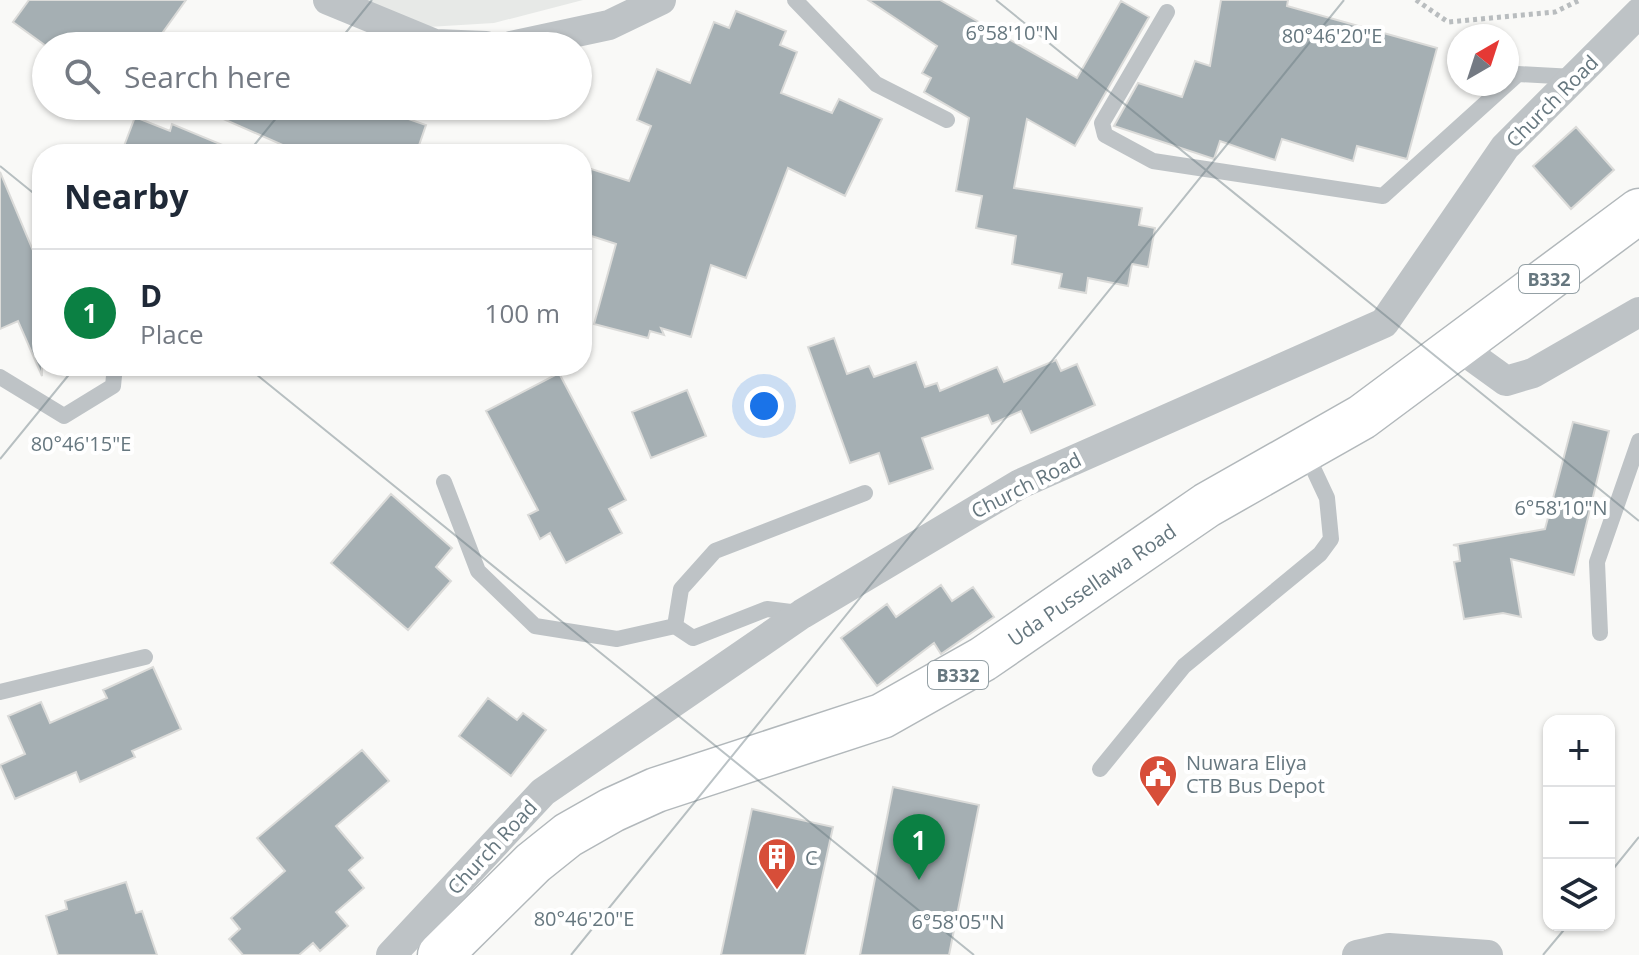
<!DOCTYPE html>
<meta charset="utf-8">
<style>
:root{--surface:#fff;--page:#f6f6f7;--text:#1f2937;--muted:#747a83;--line:#e0e1e3;--accent:#0b8043}
body{margin:0;font-family:"Open Sans",sans-serif;background:var(--page);color:var(--text)}
.controls{position:absolute;right:24px;bottom:24px;display:grid;overflow:hidden;border-radius:16px;box-shadow:0 2px 6px #0004}
.controls button{width:72px;height:72px;display:grid;place-items:center;padding:0;border:0;border-bottom:2px solid var(--line);background:var(--surface);color:var(--text);font:40px sans-serif}
.compass{position:absolute;left:1447px;top:24px;width:72px;height:72px;border-radius:50%;background:var(--surface);box-shadow:0 2px 6px #0004;rotate:39deg}
.you{position:absolute;left:764px;top:406px;width:28px;height:28px;margin:-20px;border:6px solid #fff;border-radius:50%;background:#1a73e8;box-shadow:0 0 0 12px #1a73e833}
.badge{display:grid;place-items:center;width:52px;height:52px;border-radius:50%;background:var(--accent);color:#fff;font-size:26px;font-weight:700}
.pin{position:absolute;translate:-50% -66px;filter:drop-shadow(0 2px 4px #0008)}
.pin::after{content:'';position:absolute;top:42px;width:28px;height:24px;background:inherit;clip-path:polygon(0 0,100% 0,50% 100%)}
.list{margin:0;padding:0;list-style:none}
h2{display:flex;justify-content:space-between;align-items:center;height:104px;margin:0;padding:0 32px;font-size:34px}
h2 small{font-size:26px;font-weight:400;color:var(--muted)}
.list li{display:grid;grid-template-columns:52px 1fr auto;gap:24px;align-items:center;box-sizing:border-box;height:128px;padding:0 32px;border-top:2px solid var(--line)}
.list b{display:block;font-size:30px;white-space:nowrap}
.list p{margin:0;font-size:26px;white-space:nowrap;color:var(--muted)}
.list em{font-size:26px;font-style:normal;color:var(--muted)}
.icon{flex:none;width:44px;height:44px;fill:none;stroke:currentColor;stroke-width:2;stroke-linecap:round;stroke-linejoin:round}
.map{position:relative;flex:none;width:1639px;height:955px;overflow:hidden}
.search{position:absolute;background:var(--surface);box-shadow:0 2px 6px #0004;left:32px;top:32px;width:560px;height:88px;display:flex;align-items:center;gap:20px;box-sizing:border-box;padding:0 28px;border-radius:44px;color:var(--muted);font-size:30px}
.panel{position:absolute;background:var(--surface);box-shadow:0 2px 6px #0004;left:32px;top:144px;width:560px;height:232px;border-radius:32px}
.map>svg:first-child{display:block}
.built{fill:#e7e9e7}
.building{fill:#a5afb3;stroke:#dbdbd9;stroke-width:2}
.lines{fill:none;stroke-linecap:round;stroke-linejoin:round}
.primary-casing{stroke:#b2b8bb;stroke-width:47}
.path{stroke:#b9bdbf;stroke-width:5;stroke-dasharray:4 4;stroke-linecap:butt}
.lane{stroke:#bec3c6;stroke-width:16}
.street{stroke:#bec3c6;stroke-width:30}
.primary{stroke:#fff;stroke-width:44}
.ticks{fill:none;stroke:#66777f;stroke-width:2;stroke-opacity:0.45}
.labels{text-anchor:middle;dominant-baseline:central;stroke-width:8;stroke-linejoin:round;paint-order:stroke}
.shield{fill:#fff;stroke:#94a0a5;stroke-width:2}
.shield-label{font-size:18px;font-weight:bold;fill:#66777f}
.street-label{font-size:20px;fill:#66777f;stroke:#fff}
.poi-label{font-size:20px;fill:#66777f;stroke:#fff;text-anchor:start}
.ticks-label{font-size:20px;text-anchor:middle;fill:#66777f;stroke:#fff;stroke-width:8;stroke-linejoin:round;paint-order:stroke}
</style>
<div class="map">
<svg width="1639" height="955" viewBox="0 0 1639 955">
<rect width="100%" height="100%" fill="#f9f9f7"/>
<path class="built" d="M 360,0 L 583,0 L 494,23 L 428,27 Z"/>
<path class="building" d="M 29,0 L 186,0 L 153,46 L 46,46 L 13,22 Z
M 868,0 L 940,0 L 1077,78 L 1121,1 L 1149,17 L 1075,146 L 1027,119 L 1014,188 L 1142,208 L 1139,225 L 1155,228 L 1148,267 L 1132,264 L 1128,286 L 1088,278 L 1086,293 L 1059,288 L 1062,274 L 1012,264 L 1016,236 L 976,228 L 982,196 L 956,191 L 969,118 L 924,92 L 931,78 L 922,73 L 937,46 Z
M 1221,0 L 1288,0 L 1287,6 L 1437,48 L 1407,159 L 1357,146 L 1353,161 L 1282,139 L 1275,160 L 1220,141 L 1214,159 L 1114,126 L 1138,83 L 1182,97 L 1195,61 L 1210,66 Z
M 736,11 L 786,31 L 780,45 L 797,52 L 781,93 L 832,113 L 839,99 L 882,119 L 845,196 L 788,168 L 746,278 L 711,265 L 691,337 L 661,328 L 664,335 L 650,331 L 648,338 L 594,324 L 616,244 L 582,233 L 582,166 L 629,181 L 651,126 L 637,120 L 657,69 L 690,83 L 714,22 L 729,28 Z
M 194,106 L 371,106 L 426,125 L 416,154 L 303,154 Z
M 135,117 L 170,131 L 172,124 L 244,154 L 121,154 Z
M 1576,127 L 1614,170 L 1571,209 L 1533,166 Z
M 0,172 L 42,272 L 42,376 L 18,321 L 0,329 Z
M 834,338 L 847,374 L 869,366 L 874,377 L 916,362 L 925,387 L 937,383 L 940,391 L 997,367 L 1004,382 L 1056,360 L 1061,371 L 1077,364 L 1095,405 L 1031,433 L 1021,411 L 992,424 L 988,415 L 922,438 L 933,469 L 889,484 L 879,453 L 850,463 L 808,347 Z
M 559,373 L 626,500 L 609,509 L 622,533 L 566,563 L 550,533 L 540,539 L 528,515 L 538,510 L 486,411 Z
M 687,390 L 706,436 L 651,458 L 632,412 Z
M 1573,422 L 1609,431 L 1574,575 L 1511,559 L 1521,617 L 1503,613 L 1464,619 L 1454,562 L 1460,561 L 1458,546 L 1453,545 L 1545,529 Z
M 391,494 L 452,548 L 436,567 L 451,581 L 408,630 L 331,563 Z
M 941,585 L 952,601 L 973,587 L 994,617 L 941,654 L 934,643 L 877,686 L 841,638 L 887,604 L 896,617 Z
M 153,667 L 181,729 L 132,751 L 135,757 L 80,782 L 76,772 L 15,799 L 0,765 L 25,754 L 8,716 L 41,702 L 50,723 L 107,698 L 103,690 Z
M 488,698 L 517,720 L 523,713 L 546,730 L 511,776 L 459,736 Z
M 362,750 L 389,781 L 336,826 L 363,858 L 349,870 L 364,888 L 336,912 L 348,926 L 320,951 L 313,943 L 299,955 L 243,955 L 229,939 L 240,929 L 231,918 L 285,871 L 257,838 Z
M 893,787 L 979,805 L 949,955 L 860,955 Z
M 752,809 L 833,827 L 805,955 L 721,955 Z
M 126,882 L 136,913 L 142,911 L 157,955 L 58,955 L 46,916 L 67,909 L 65,901 Z"/>
<g class="lines">
<defs>
<g id="primary">
<path id="s1" d="M 440,955 L 533,863 L 568,835 L 612,810 L 656,790 L 882,716 L 983,659 L 1207,505 L 1362,417 L 1639,211"/>
</g>
</defs>
<use href="#primary" class="primary-casing"/>
<path class="path" d="M 1416,0 L 1448,22 L 1555,12 L 1580,0"/>
<path class="lane" d="M 795,0 L 876,84 L 947,120
M 1167,12 L 1102,123 L 1105,135 L 1153,161 L 1383,196 L 1518,74 L 1574,77
M 0,377 L 64,416 L 113,386 L 115,366
M 444,482 L 478,571 L 535,626 L 617,639 L 675,626
M 799,613 L 767,609 L 693,638 L 675,626 L 681,589 L 715,551 L 865,493
M 1600,633 L 1597,562 L 1639,441
M 0,692 L 145,657
M 1100,769 L 1184,666 L 1320,554 L 1331,539 L 1327,498 L 1305,451"/>
<path class="street" d="M 328,0 L 435,44 L 486,46
M 511,46 L 609,25 L 661,0
M 1459,347 L 1506,381 L 1533,373 L 1639,312
M 391,955 L 543,792 L 802,614 L 1020,484 L 1384,323 L 1505,147 L 1639,13
M 1357,955 L 1389,948 L 1488,955"/>
<use href="#primary" class="primary"/>
</g>
<path class="ticks" d="M 996,0 L 1639,521M 335,46 L 372,0M 247,154 L 286,106M 0,166 L 42,200M 246,366 L 974,955M 0,459 L 76,366M 1609,874 L 1639,837M 571,955 L 1344,0M 1543,955 L 1568,925"/>
<defs>
<symbol id="civic-pin" viewBox="-11 -11 22 30"><path d="M0 17L-7.5 6A9.5 9.5 0 1 1 7.5 6Z" fill="#d74e39" stroke="#fff"/><path d="M-.6-6.5H3V-4.5H.6V-3L4-1V1h2V6H-6V1h2V-1L-.6-3ZM-1.2 2.5V6h2.4V2.5Z" fill="#fff"/></symbol>
<symbol id="building-pin" viewBox="-11 -11 22 30"><path d="M0 17L-7.5 6A9.5 9.5 0 1 1 7.5 6Z" fill="#d74e39" stroke="#fff"/><path d="M-4-6H4V6H1V3H-1V6H-4ZM-2.5-4.3h1.7v1.8h-1.7ZM.8-4.3h1.7v1.8H.8ZM-2.5-1h1.7V.8h-1.7ZM.8-1h1.7V.8H.8Z" fill="#fff"/></symbol>
</defs>
<g fill-rule="evenodd">
<use href="#civic-pin" x="1136" y="752" width="44" height="60"/>
<use href="#building-pin" x="755" y="835" width="44" height="60"/>
</g>
<g class="labels">
<g class="shield">
<rect x="1519" y="265" width="60" height="28" rx="6"/>
<rect x="928" y="661" width="60" height="28" rx="6"/>
</g>
<g class="shield-label">
<text x="1549" y="279">B332</text>
<text x="958" y="675">B332</text>
</g>
<g class="street-label">
<text transform="translate(1552 101) rotate(-45)">Church Road</text>
<text transform="translate(1026 485) rotate(-27)">Church Road</text>
<text stroke="none"><textPath href="#s1" startOffset="760">Uda Pussellawa Road</textPath></text>
<text transform="translate(492 847) rotate(-47)">Church Road</text>
</g>
<g class="poi-label">
<text x="1186" y="762">Nuwara Eliya<tspan x="1186" dy="23">CTB Bus Depot</tspan></text>
<text x="805" y="857">C</text>
</g>
</g>
<g class="ticks-label">
<text x="1012" y="40">6°58'10"N</text>
<text x="1332" y="43">80°46'20"E</text>
<text x="81" y="451">80°46'15"E</text>
<text x="1561" y="515">6°58'10"N</text>
<text x="584" y="926">80°46'20"E</text>
<text x="958" y="929">6°58'05"N</text>
</g>
</svg>
<div class="controls">
<button>+</button>
<button>−</button>
<button><svg class="icon" aria-label="layers" viewBox="0 0 24 24"><path d="M12 4l9 5-9 5-9-5zM3 14l9 5 9-5"/></svg></button>
</div>
<svg class="compass" viewBox="-18 -18 36 36"><path d="M0-13l5 13h-10z" fill="#e53935"/><path d="M0 13l5-13h-10z" fill="#747a83"/></svg>
<div class="you"></div>
<div class="pin badge" style="left:919px;top:880px">1</div>
<div class="search"><svg class="icon" aria-label="search" viewBox="0 0 24 24"><circle cx="10" cy="10" r="6"/><path d="M15 15l6 6"/></svg>Search here</div>
<section class="panel">
<h2>Nearby<small></small></h2>
<ul class="list">
<li><span class="badge">1</span><div><b>D</b><p>Place</p></div><em>100 m</em></li>
</ul>
</section>
</div>
